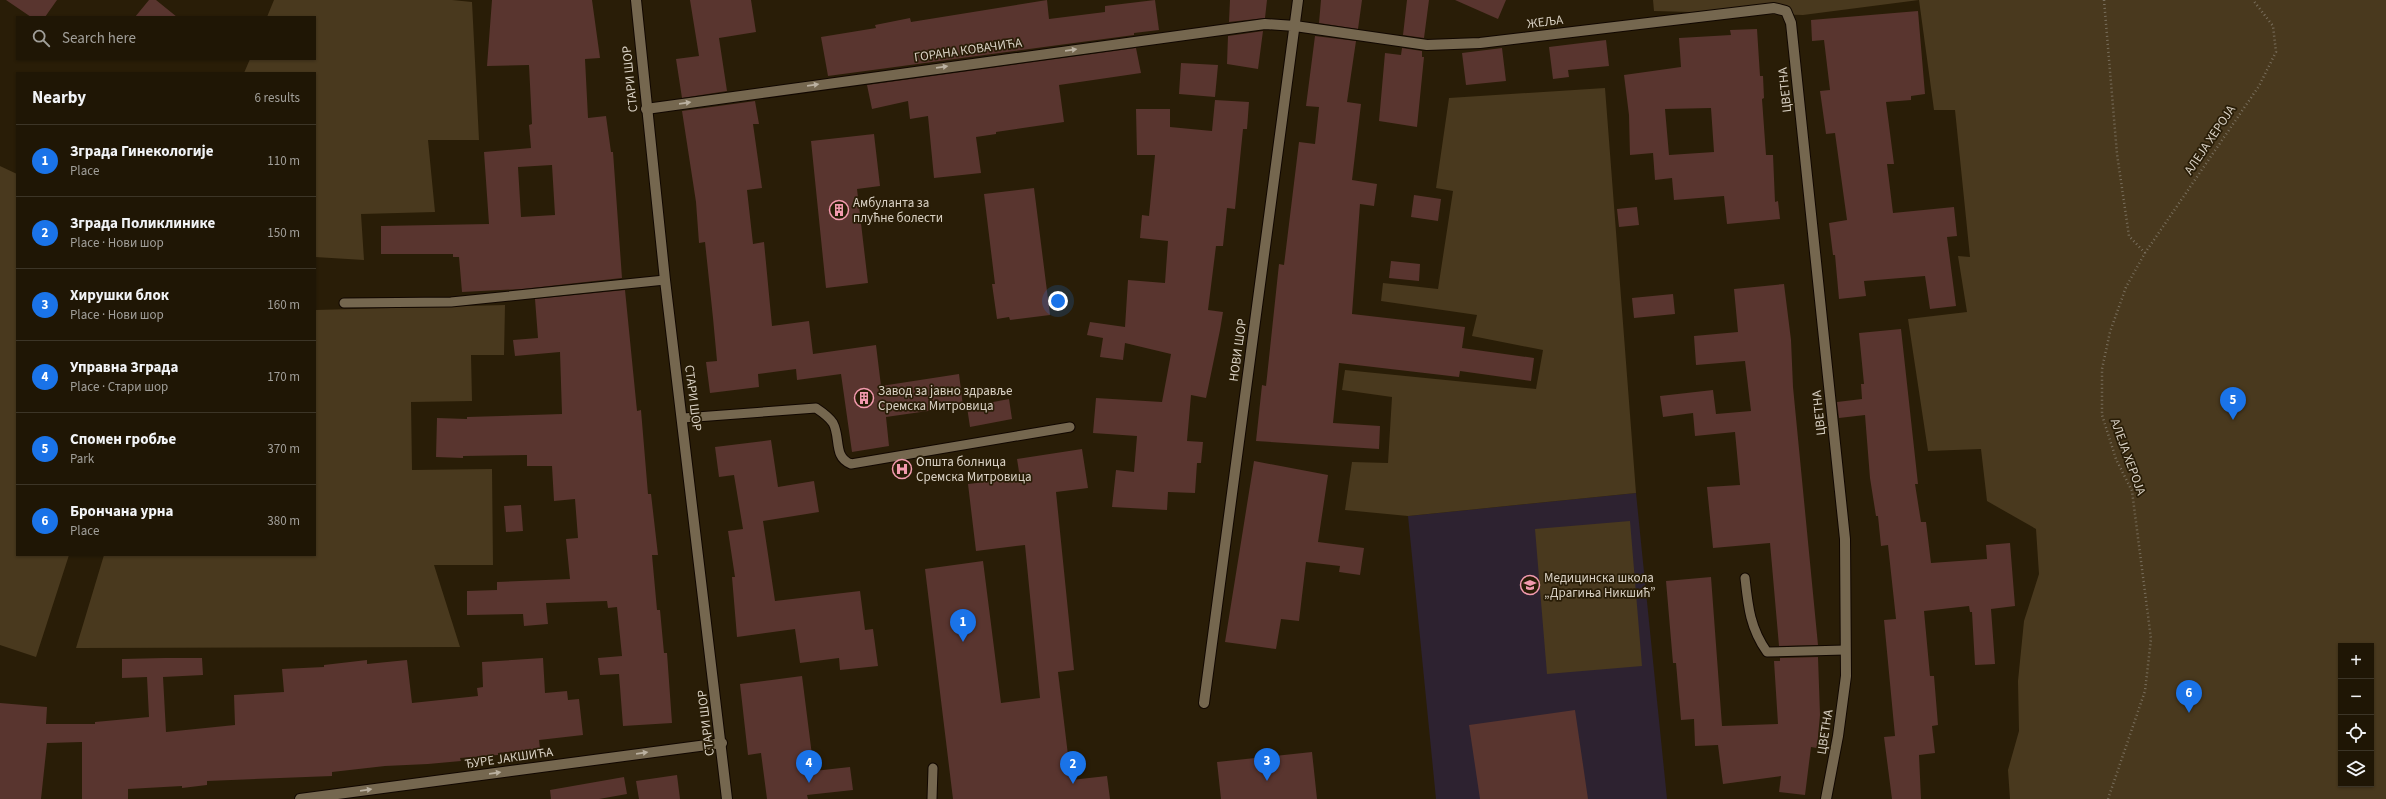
<!DOCTYPE html>
<meta charset="utf-8">
<style>
:root{--surface:#1f1605;--page:#2c2313;--text:#f1f3f6;--muted:#a19f9a;--line:#3c3527;--accent:#1a73e8}
body{margin:0;font-family:"Source Sans 3",sans-serif;background:var(--page);color:var(--text)}
.controls{position:absolute;right:12px;bottom:12px;display:grid;overflow:hidden;border-radius:0px;box-shadow:0 1px 3px #0004}
.controls button{width:36px;height:36px;display:grid;place-items:center;padding:0;border:0;border-bottom:1px solid var(--line);background:var(--surface);color:var(--text);font:20px sans-serif}
.you{position:absolute;left:1058px;top:301px;width:14px;height:14px;margin:-10px;border:3px solid #fff;border-radius:50%;background:#1a73e8;box-shadow:0 0 0 6px #1a73e833}
.badge{display:grid;place-items:center;width:26px;height:26px;border-radius:50%;background:var(--accent);color:#fff;font-size:13px;font-weight:700}
.pin{position:absolute;translate:-50% -33px;filter:drop-shadow(0 1px 2px #0008)}
.pin::after{content:'';position:absolute;top:21px;width:14px;height:12px;background:inherit;clip-path:polygon(0 0,100% 0,50% 100%)}
.list{margin:0;padding:0;list-style:none}
h2{display:flex;justify-content:space-between;align-items:center;height:52px;margin:0;padding:0 16px;font-size:17px}
h2 small{font-size:13px;font-weight:400;color:var(--muted)}
.list li{display:grid;grid-template-columns:26px 1fr auto;gap:12px;align-items:center;box-sizing:border-box;height:72px;padding:0 16px;border-top:1px solid var(--line)}
.list b{display:block;font-size:15px;white-space:nowrap}
.list p{margin:0;font-size:13px;white-space:nowrap;color:var(--muted)}
.list em{font-size:13px;font-style:normal;color:var(--muted)}
.icon{flex:none;width:22px;height:22px;fill:none;stroke:currentColor;stroke-width:2;stroke-linecap:round;stroke-linejoin:round}
.map{position:relative;flex:none;width:2386px;height:799px;overflow:hidden}
.search{position:absolute;background:var(--surface);box-shadow:0 1px 3px #0004;left:16px;top:16px;width:300px;height:44px;display:flex;align-items:center;gap:10px;box-sizing:border-box;padding:0 14px;border-radius:0px;color:var(--muted);font-size:15px}
.panel{position:absolute;background:var(--surface);box-shadow:0 1px 3px #0004;left:16px;top:72px;width:300px;height:484px;border-radius:0px}
.map>svg:first-child{display:block}
.education{fill:#2d2230}
.green{fill:#49391e;fill-rule:evenodd}
.building{fill:#59352f;fill-rule:evenodd}
.lines{fill:none;stroke-linecap:round;stroke-linejoin:round}
.service-casing{stroke:#110700;stroke-width:11}
.minor-casing{stroke:#110700;stroke-width:12}
.secondary-casing{stroke:#110700;stroke-width:12}
.path{stroke:#796f5d;stroke-width:2.5;stroke-dasharray:1 3;stroke-linecap:butt}
.service{stroke:#75674f;stroke-width:9}
.minor{stroke:#75674f;stroke-width:10}
.secondary{stroke:#75674f;stroke-width:10}
.oneway{fill:#bbb1a1}
.labels{text-anchor:middle;dominant-baseline:central;stroke-width:3.5;stroke-linejoin:round;paint-order:stroke}
.street-label{font-size:13px;fill:#d9d1c4;stroke:#291d07}
.poi-label{font-size:13px;fill:#d9d1c4;stroke:#291d07;text-anchor:start}
</style>
<div class="map">
<svg width="2386" height="799" viewBox="0 0 2386 799">
<rect width="100%" height="100%" fill="#291d07"/>
<path class="education" d="M 1636,493 L 1667,799 L 1436,799 L 1408,516 Z"/>
<path class="green" d="M 274,0 L 452,0 L 472,2 L 479,140 L 428,140 L 435,212 L 361,214 L 364,260 L 315,257 L 315,73 L 244,73 L 250,59 L 315,59 L 315,17 L 267,17 Z
M 1653,0 L 2386,0 L 2386,799 L 2010,799 L 2008,770 L 2019,731 L 2018,681 L 2024,621 L 2039,574 L 2036,529 L 1987,501 L 1981,449 L 1928,451 L 1908,319 L 1967,312 L 1958,256 L 1970,257 L 1955,110 L 1934,110 L 1919,0 L 1803,15 L 1654,11 ZM 2341,646 L 2371,646 L 2371,784 L 2341,784 Z
M 1605,88 L 1636,493 L 1408,516 L 1345,510 L 1352,462 L 1388,463 L 1392,397 L 1342,390 L 1345,370 L 1536,389 L 1543,350 L 1472,336 L 1477,315 L 1381,301 L 1383,283 L 1438,289 L 1453,191 L 1436,188 L 1449,98 Z
M 0,166 L 17,174 L 17,555 L 69,555 L 36,657 L 0,645 Z
M 505,305 L 504,355 L 471,355 L 472,401 L 411,402 L 412,470 L 492,469 L 493,565 L 434,565 L 460,647 L 76,648 L 104,555 L 315,555 L 315,310 Z
M 1630,521 L 1642,666 L 1547,674 L 1535,529 Z"/>
<path class="building" d="M 6,0 L 57,0 L 45,17 L 31,17 Z
M 149,0 L 156,0 L 177,17 L 135,17 Z
M 492,0 L 592,0 L 600,58 L 585,59 L 588,118 L 606,116 L 611,152 L 613,152 L 622,278 L 522,289 L 462,292 L 459,257 L 453,257 L 453,254 L 381,254 L 381,226 L 489,224 L 484,152 L 531,148 L 529,125 L 532,124 L 529,65 L 487,66 ZM 552,165 L 555,215 L 521,217 L 518,167 Z
M 690,0 L 751,0 L 756,32 L 719,38 L 727,91 L 682,98 L 676,59 L 699,56 Z
M 1047,0 L 1049,19 L 1105,12 L 1105,6 L 1155,0 L 1159,30 L 1134,33 L 1134,35 L 828,76 L 821,37 L 876,28 L 875,25 L 910,18 L 911,22 Z
M 1230,0 L 1267,0 L 1265,18 L 1229,22 Z
M 1321,0 L 1362,0 L 1358,29 L 1319,23 Z
M 1407,0 L 1429,0 L 1424,38 L 1403,35 Z
M 1455,0 L 1506,0 L 1498,19 Z
M 1918,11 L 1925,94 L 1911,96 L 1911,100 L 1886,102 L 1894,164 L 1887,164 L 1893,213 L 1954,207 L 1957,236 L 1947,237 L 1956,306 L 1930,309 L 1925,276 L 1864,281 L 1866,296 L 1839,299 L 1835,255 L 1833,255 L 1829,223 L 1847,220 L 1835,133 L 1826,134 L 1820,91 L 1830,90 L 1824,40 L 1812,41 L 1811,20 Z
M 1757,29 L 1760,76 L 1763,76 L 1764,98 L 1762,99 L 1766,155 L 1773,155 L 1775,202 L 1778,201 L 1780,219 L 1727,224 L 1724,196 L 1674,200 L 1672,178 L 1655,180 L 1653,153 L 1630,155 L 1629,115 L 1624,75 L 1681,67 L 1679,38 L 1731,35 L 1730,30 ZM 1711,108 L 1714,152 L 1669,155 L 1665,109 Z
M 1263,31 L 1258,69 L 1227,64 L 1228,36 Z
M 1315,36 L 1356,41 L 1347,102 L 1361,104 L 1352,180 L 1377,184 L 1374,206 L 1360,204 L 1352,314 L 1465,327 L 1462,348 L 1534,358 L 1531,381 L 1460,371 L 1459,377 L 1339,363 L 1333,423 L 1380,426 L 1379,449 L 1256,441 L 1262,385 L 1266,386 L 1279,264 L 1284,265 L 1299,142 L 1315,144 L 1319,107 L 1306,106 Z
M 1606,40 L 1609,66 L 1568,70 L 1569,77 L 1553,79 L 1549,47 Z
M 1136,48 L 1141,73 L 1059,85 L 1064,122 L 996,132 L 996,134 L 976,137 L 981,173 L 934,178 L 928,116 L 910,119 L 908,101 L 872,109 L 867,85 Z
M 1402,48 L 1422,51 L 1422,57 L 1424,57 L 1417,127 L 1379,121 L 1385,53 L 1401,55 Z
M 1502,48 L 1506,81 L 1466,85 L 1462,53 Z
M 1181,63 L 1218,65 L 1215,97 L 1179,94 Z
M 1215,100 L 1249,102 L 1247,129 L 1243,129 L 1235,209 L 1227,208 L 1223,246 L 1216,246 L 1208,310 L 1223,312 L 1220,330 L 1206,398 L 1191,395 L 1187,441 L 1203,442 L 1201,463 L 1197,463 L 1195,493 L 1168,492 L 1167,510 L 1112,507 L 1116,470 L 1134,472 L 1137,436 L 1093,433 L 1096,398 L 1162,402 L 1171,354 L 1125,343 L 1123,360 L 1100,357 L 1103,338 L 1087,335 L 1090,322 L 1125,327 L 1128,280 L 1165,283 L 1168,241 L 1140,238 L 1142,215 L 1149,216 L 1155,155 L 1137,155 L 1136,109 L 1170,109 L 1170,127 L 1212,131 Z
M 755,101 L 759,124 L 753,124 L 762,188 L 747,190 L 753,244 L 764,242 L 772,326 L 809,321 L 813,354 L 876,345 L 881,386 L 959,374 L 963,406 L 886,417 L 889,446 L 852,452 L 841,374 L 797,380 L 796,369 L 758,374 L 759,387 L 710,393 L 706,362 L 717,361 L 713,318 L 705,242 L 699,243 L 696,202 L 682,111 Z
M 874,134 L 880,186 L 857,189 L 868,283 L 826,288 L 811,141 Z
M 1034,188 L 1050,315 L 1010,320 L 1009,317 L 997,319 L 992,284 L 995,284 L 984,194 Z
M 1414,195 L 1441,199 L 1438,221 L 1411,217 Z
M 1637,207 L 1639,225 L 1619,227 L 1617,209 Z
M 1391,261 L 1420,264 L 1419,281 L 1389,278 Z
M 1784,284 L 1791,340 L 1793,387 L 1818,645 L 1779,646 L 1770,543 L 1713,548 L 1707,487 L 1740,485 L 1735,432 L 1695,436 L 1693,413 L 1663,417 L 1660,396 L 1713,390 L 1716,414 L 1751,411 L 1745,361 L 1696,365 L 1694,336 L 1738,332 L 1734,289 Z
M 625,290 L 637,411 L 641,410 L 648,494 L 651,494 L 658,555 L 652,555 L 657,610 L 660,610 L 664,653 L 667,653 L 672,723 L 623,726 L 619,674 L 600,675 L 598,658 L 622,656 L 617,607 L 608,608 L 607,601 L 546,603 L 548,624 L 524,626 L 523,614 L 467,615 L 467,591 L 497,590 L 497,582 L 570,579 L 566,539 L 578,538 L 575,499 L 554,501 L 552,466 L 527,466 L 527,455 L 463,456 L 463,458 L 436,457 L 437,418 L 467,419 L 467,417 L 562,414 L 560,352 L 515,356 L 513,340 L 538,338 L 535,299 Z
M 1673,294 L 1675,314 L 1634,318 L 1632,298 Z
M 1901,329 L 1918,484 L 1915,484 L 1921,522 L 1926,522 L 1931,563 L 1987,559 L 1986,545 L 2010,543 L 2015,606 L 1991,609 L 1995,664 L 1975,665 L 1972,612 L 1970,612 L 1969,606 L 1924,611 L 1930,676 L 1934,676 L 1938,725 L 1932,726 L 1935,753 L 1919,755 L 1921,799 L 1892,799 L 1884,737 L 1895,736 L 1884,620 L 1896,619 L 1888,545 L 1881,546 L 1878,516 L 1876,516 L 1870,478 L 1865,415 L 1839,418 L 1837,402 L 1862,399 L 1861,384 L 1864,384 L 1859,333 Z
M 1009,399 L 1012,419 L 970,427 L 967,407 Z
M 771,440 L 778,487 L 814,481 L 819,512 L 763,521 L 775,601 L 860,591 L 865,630 L 873,629 L 878,666 L 840,670 L 839,658 L 800,663 L 795,629 L 737,637 L 732,577 L 735,577 L 728,531 L 743,529 L 734,475 L 719,477 L 715,447 Z
M 1082,449 L 1088,488 L 1056,492 L 1074,670 L 1058,672 L 1071,780 L 1107,776 L 1110,799 L 953,799 L 925,569 L 983,561 L 1001,703 L 1040,698 L 1025,545 L 976,551 L 968,484 L 1020,478 L 1017,459 Z
M 1254,461 L 1328,475 L 1318,542 L 1364,548 L 1360,575 L 1339,572 L 1340,566 L 1306,562 L 1299,621 L 1281,619 L 1276,649 L 1225,642 Z
M 521,505 L 523,531 L 506,532 L 504,506 Z
M 1711,577 L 1722,726 L 1778,724 L 1774,661 L 1780,661 L 1780,658 L 1818,657 L 1820,715 L 1817,748 L 1811,747 L 1805,795 L 1779,792 L 1781,776 L 1723,784 L 1718,745 L 1695,746 L 1694,719 L 1681,720 L 1676,663 L 1673,663 L 1666,581 Z
M 165,658 L 202,658 L 203,675 L 163,677 L 166,732 L 235,725 L 234,695 L 284,692 L 282,669 L 324,667 L 324,665 L 367,660 L 367,664 L 407,660 L 412,703 L 478,696 L 477,688 L 483,687 L 482,662 L 543,658 L 545,693 L 567,691 L 568,700 L 579,699 L 583,735 L 539,740 L 540,749 L 498,753 L 498,755 L 460,758 L 461,761 L 428,764 L 385,766 L 332,772 L 332,776 L 207,781 L 207,785 L 182,788 L 182,786 L 128,789 L 128,799 L 82,799 L 82,742 L 47,743 L 41,799 L 0,799 L 0,703 L 47,707 L 46,724 L 95,724 L 95,722 L 149,717 L 147,677 L 122,678 L 122,659 Z
M 802,676 L 814,771 L 850,767 L 853,790 L 807,795 L 808,799 L 767,799 L 761,753 L 748,755 L 740,684 Z
M 1575,710 L 1588,799 L 1480,799 L 1469,725 Z
M 1312,752 L 1317,799 L 1221,799 L 1217,762 Z
M 677,775 L 680,799 L 639,799 L 636,781 Z
M 624,777 L 627,794 L 599,799 L 551,799 L 550,790 Z"/>
<g class="lines">
<defs>
<path id="service" d="M 344,303 L 451,302 L 665,280
M 683,418 L 816,408 C 822,412 829,417 833,423 C 841,438 833,457 851,464 L 1070,427
M 1745,578 C 1748,606 1750,628 1767,652 L 1845,650
M 932,799 L 933,768"/>
<path id="minor" d="M 646,109 L 1265,24 L 1295,26 L 1427,45 L 1480,43 L 1774,8 L 1786,11 L 1791,23 L 1845,539 L 1846,676 L 1838,736 L 1826,799
M 1204,703 L 1298,0
M 300,799 L 722,743"/>
<path id="secondary" d="M 636,0 L 665,280 L 727,799"/>
</defs>
<use href="#service" class="service-casing"/>
<use href="#minor" class="minor-casing"/>
<use href="#secondary" class="secondary-casing"/>
<path class="path" d="M 2104,0 L 2117,154 L 2129,236 L 2145,253
M 2108,799 L 2145,691 L 2151,639 L 2132,491 L 2116,459 L 2102,415 L 2102,369 L 2110,332 L 2126,287 L 2145,253 L 2259,86 L 2276,52 L 2273,26 L 2253,0"/>
<use href="#service" class="service"/>
<use href="#minor" class="minor"/>
<use href="#secondary" class="secondary"/>
</g>
<defs><path id="oneway-solid" d="M-6-.8H1V-3.2L6.5 0L1 3.2V.8H-6Z"/></defs>
<g class="oneway">
<use href="#oneway-solid" transform="translate(1071 50) rotate(-8)"/>
<use href="#oneway-solid" transform="translate(942 67) rotate(-8)"/>
<use href="#oneway-solid" transform="translate(813 85) rotate(-8)"/>
<use href="#oneway-solid" transform="translate(685 103) rotate(-8)"/>
<use href="#oneway-solid" transform="translate(642 753) rotate(-8)"/>
<use href="#oneway-solid" transform="translate(495 773) rotate(-8)"/>
<use href="#oneway-solid" transform="translate(366 790) rotate(-8)"/>
</g>
<defs>
<symbol id="building-ring" viewBox="-11 -11 22 22"><circle r="9.5" fill="#291d07" stroke="#f29aae" stroke-width="1.5"/><path d="M-4-6H4V6H1V3H-1V6H-4ZM-2.5-4.3h1.7v1.8h-1.7ZM.8-4.3h1.7v1.8H.8ZM-2.5-1h1.7V.8h-1.7ZM.8-1h1.7V.8H.8Z" fill="#f29aae"/></symbol>
<symbol id="hospital-ring" viewBox="-11 -11 22 22"><circle r="9.5" fill="#291d07" stroke="#f29aae" stroke-width="1.5"/><path d="M-5-5h3v3.5h4V-5h3V5h-3V1.5h-4V5h-3Z" fill="#f29aae"/></symbol>
<symbol id="school-ring" viewBox="-11 -11 22 22"><circle r="9.5" fill="#291d07" stroke="#f29aae" stroke-width="1.5"/><path d="M0-5L7-2L0 1L-7-2ZM-4 1L0 2.5L4 1V4Q0 6-4 4Z" fill="#f29aae"/></symbol>
</defs>
<g fill-rule="evenodd">
<use href="#building-ring" x="828" y="199" width="22" height="22"/>
<use href="#building-ring" x="853" y="387" width="22" height="22"/>
<use href="#hospital-ring" x="891" y="458" width="22" height="22"/>
<use href="#school-ring" x="1519" y="574" width="22" height="22"/>
</g>
<g class="labels">
<g class="street-label">
<text transform="translate(1545 22) rotate(-7)">ЖЕЉА</text>
<text transform="translate(968 50) rotate(-8)">ГОРАНА КОВАЧИЋА</text>
<text transform="translate(630 79) rotate(-96)">СТАРИ ШОР</text>
<text transform="translate(1785 90) rotate(-96)">ЦВЕТНА</text>
<text transform="translate(2210 140) rotate(-56)">АЛЕЈА ХЕРОЈА</text>
<text transform="translate(1238 350) rotate(-82)">НОВИ ШОР</text>
<text transform="translate(693 398) rotate(83)">СТАРИ ШОР</text>
<text transform="translate(1819 413) rotate(-96)">ЦВЕТНА</text>
<text transform="translate(2128 457) rotate(70)">АЛЕЈА ХЕРОЈА</text>
<text transform="translate(706 723) rotate(-97)">СТАРИ ШОР</text>
<text transform="translate(1825 732) rotate(-81)">ЦВЕТНА</text>
<text transform="translate(509 758) rotate(-8)">ЂУРЕ ЈАКШИЋА</text>
</g>
<g class="poi-label">
<text x="853" y="203">Амбуланта за<tspan x="853" dy="15">плућне болести</tspan></text>
<text x="878" y="391">Завод за јавно здравље<tspan x="878" dy="15">Сремска Митровица</tspan></text>
<text x="916" y="462">Општа болница<tspan x="916" dy="15">Сремска Митровица</tspan></text>
<text x="1544" y="578">Медицинска школа<tspan x="1544" dy="15">„Драгиња Никшић”</tspan></text>
</g>
</g>
</svg>
<div class="controls">
<button>+</button>
<button>−</button>
<button><svg class="icon" aria-label="locate" viewBox="0 0 24 24"><circle cx="12" cy="12" r="6"/><path d="M12 2v4M12 18v4M2 12h4M18 12h4"/></svg></button>
<button><svg class="icon" aria-label="layers" viewBox="0 0 24 24"><path d="M12 4l9 5-9 5-9-5zM3 14l9 5 9-5"/></svg></button>
</div>
<div class="you"></div>
<div class="pin badge" style="left:963px;top:642px">1</div>
<div class="pin badge" style="left:1073px;top:784px">2</div>
<div class="pin badge" style="left:1267px;top:781px">3</div>
<div class="pin badge" style="left:809px;top:783px">4</div>
<div class="pin badge" style="left:2233px;top:420px">5</div>
<div class="pin badge" style="left:2189px;top:713px">6</div>
<div class="search"><svg class="icon" aria-label="search" viewBox="0 0 24 24"><circle cx="10" cy="10" r="6"/><path d="M15 15l6 6"/></svg>Search here</div>
<section class="panel">
<h2>Nearby<small>6 results</small></h2>
<ul class="list">
<li><span class="badge">1</span><div><b>Зграда Гинекологије</b><p>Place</p></div><em>110 m</em></li>
<li><span class="badge">2</span><div><b>Зграда Поликлинике</b><p>Place · Нови шор</p></div><em>150 m</em></li>
<li><span class="badge">3</span><div><b>Хирушки блок</b><p>Place · Нови шор</p></div><em>160 m</em></li>
<li><span class="badge">4</span><div><b>Управна Зграда</b><p>Place · Стари шор</p></div><em>170 m</em></li>
<li><span class="badge">5</span><div><b>Спомен гробље</b><p>Park</p></div><em>370 m</em></li>
<li><span class="badge">6</span><div><b>Брончана урна</b><p>Place</p></div><em>380 m</em></li>
</ul>
</section>
</div>
